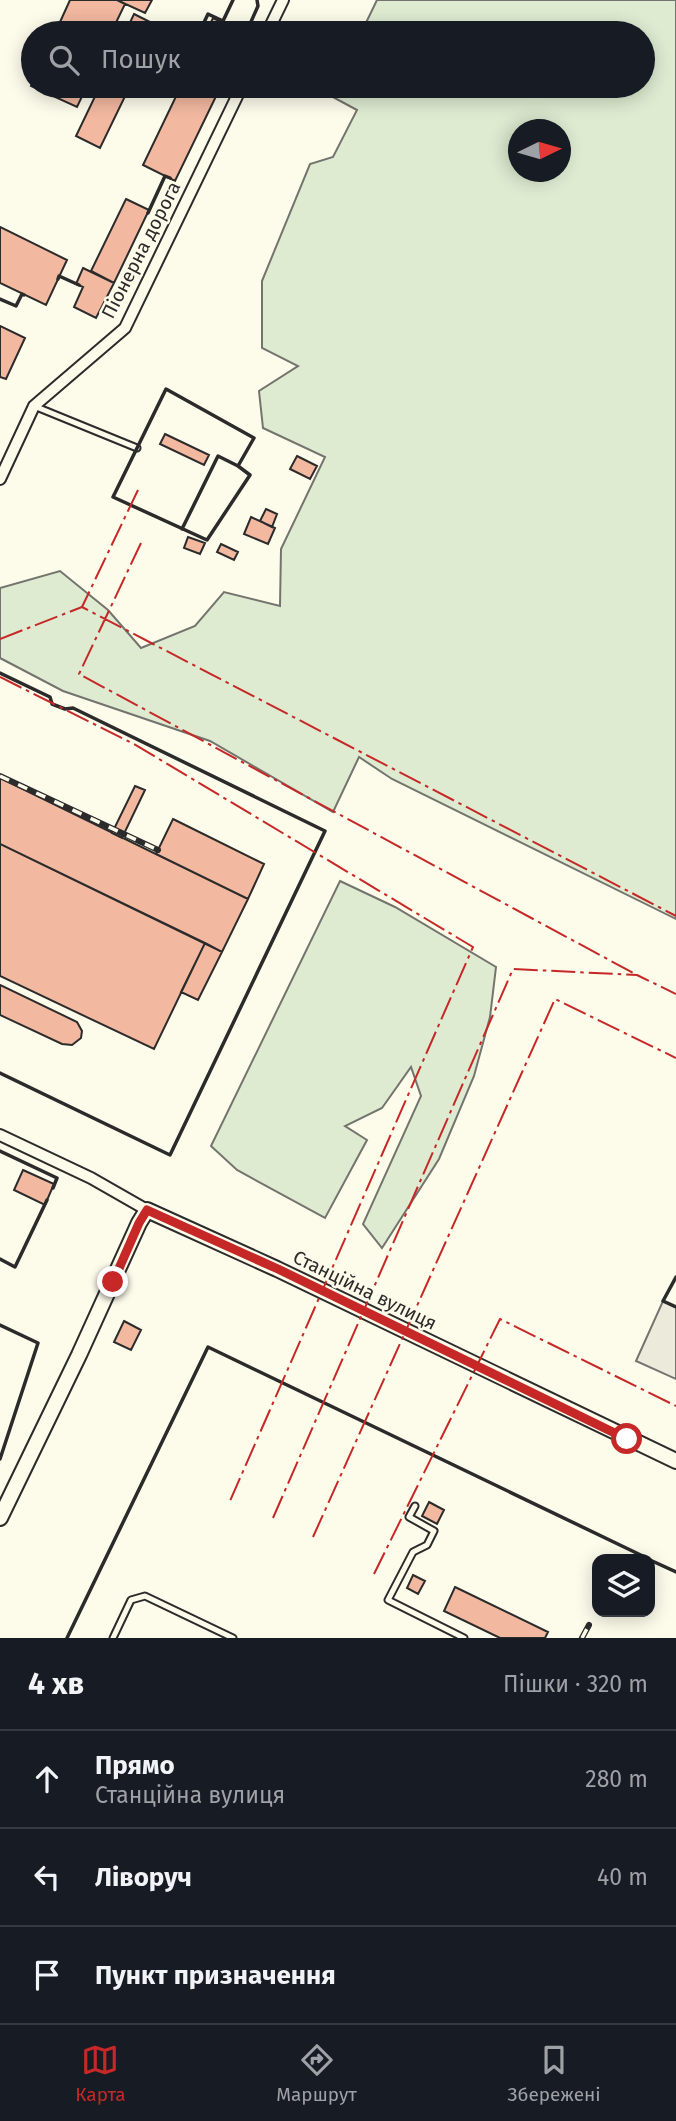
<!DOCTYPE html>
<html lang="uk">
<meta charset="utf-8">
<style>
:root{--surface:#171b24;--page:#20242c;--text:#f1f3f6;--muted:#9ea1a6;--line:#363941;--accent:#c62828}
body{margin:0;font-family:"Fira Sans",sans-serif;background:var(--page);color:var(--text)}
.controls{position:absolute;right:21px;bottom:21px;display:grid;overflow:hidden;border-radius:14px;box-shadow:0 4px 18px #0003}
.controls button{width:63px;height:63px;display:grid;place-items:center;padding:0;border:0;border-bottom:2px solid var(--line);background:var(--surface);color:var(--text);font:35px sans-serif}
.compass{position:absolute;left:508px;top:119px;width:63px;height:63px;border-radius:50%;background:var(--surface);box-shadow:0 4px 18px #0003;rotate:85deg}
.stop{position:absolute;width:21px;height:21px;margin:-16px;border:5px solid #c62828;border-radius:50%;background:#fff}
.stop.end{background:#c62828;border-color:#fff;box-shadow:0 2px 7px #0008}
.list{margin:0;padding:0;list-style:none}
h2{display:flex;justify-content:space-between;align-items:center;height:91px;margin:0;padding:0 28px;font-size:30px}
h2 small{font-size:23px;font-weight:400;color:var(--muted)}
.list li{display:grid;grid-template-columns:46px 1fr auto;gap:21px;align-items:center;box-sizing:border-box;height:98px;padding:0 28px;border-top:2px solid var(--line)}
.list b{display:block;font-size:26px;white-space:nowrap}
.list p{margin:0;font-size:23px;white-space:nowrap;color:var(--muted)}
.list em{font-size:23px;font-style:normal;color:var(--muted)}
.icon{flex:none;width:38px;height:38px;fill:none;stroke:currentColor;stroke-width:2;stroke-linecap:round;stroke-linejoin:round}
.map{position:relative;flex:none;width:676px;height:1638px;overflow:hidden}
.search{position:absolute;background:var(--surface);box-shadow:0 4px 18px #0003;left:21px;right:21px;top:21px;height:77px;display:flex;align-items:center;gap:18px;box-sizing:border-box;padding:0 24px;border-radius:38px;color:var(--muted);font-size:26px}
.sheet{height:385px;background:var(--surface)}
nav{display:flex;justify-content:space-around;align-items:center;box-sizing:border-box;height:98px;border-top:2px solid var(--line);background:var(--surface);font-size:19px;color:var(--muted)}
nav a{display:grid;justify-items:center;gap:4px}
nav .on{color:var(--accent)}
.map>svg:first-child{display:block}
.green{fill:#deebd1;stroke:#74746e;stroke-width:2;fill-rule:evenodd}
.parking{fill:#eceadb;stroke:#74746e;stroke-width:2}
.building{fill:#f2b8a0;stroke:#2b2b2b;stroke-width:2}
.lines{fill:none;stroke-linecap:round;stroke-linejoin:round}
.service-casing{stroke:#2b2b2b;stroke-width:9}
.minor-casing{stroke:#2b2b2b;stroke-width:14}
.tertiary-casing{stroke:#2b2b2b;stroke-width:18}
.service{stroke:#fdfbea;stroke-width:5}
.minor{stroke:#fdfbea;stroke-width:10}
.tertiary{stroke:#fdfbea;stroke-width:14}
.rail-casing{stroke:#2b2b2b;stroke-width:6}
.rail{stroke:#fdfbea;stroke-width:3.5;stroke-dasharray:10;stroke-linecap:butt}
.wall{stroke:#2b2b2b;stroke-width:3.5}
.power{stroke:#c62828;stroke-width:2;stroke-dasharray:24 5 3.5 5;stroke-linecap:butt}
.route{stroke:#c62828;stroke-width:9}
.labels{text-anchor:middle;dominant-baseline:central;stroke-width:5;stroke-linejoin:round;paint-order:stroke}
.street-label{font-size:19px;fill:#2b2b2b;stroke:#fdfbea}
</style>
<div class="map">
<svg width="676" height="1638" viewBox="0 0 676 1638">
<rect width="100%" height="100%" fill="#fdfbea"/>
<path class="green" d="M 377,0 L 676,0 L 676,919 L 392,779 L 359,757 L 333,812 L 210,741 L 63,691 L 0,658 L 0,588 L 60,571 L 108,610 L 141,648 L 195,626 L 224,592 L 280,606 L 281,549 L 325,457 L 263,428 L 259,391 L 298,366 L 262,348 L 262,281 L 310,164 L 333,157 L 357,110 L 331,96 L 336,86 L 643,86 L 643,33 L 361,33 ZM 518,130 L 560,130 L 560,172 L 518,172 Z
M 340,881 L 395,907 L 496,967 L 490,1017 L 474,1076 L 439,1159 L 382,1248 L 363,1224 L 421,1096 L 411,1067 L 382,1108 L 345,1126 L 367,1140 L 325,1218 L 237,1170 L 211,1146 Z"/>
<path class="parking" d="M 663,1301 L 676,1307 L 676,1379 L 636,1361 Z"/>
<path class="building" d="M 70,0 L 117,0 L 125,4 L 111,33 L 55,33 Z
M 117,0 L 152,0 L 145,13 Z
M 134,14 L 158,26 L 155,33 L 125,33 Z
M 213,18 L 244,33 L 206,33 Z
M 33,80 L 33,86 L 87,86 L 77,107 L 31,86 Z
M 100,86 L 130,86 L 100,148 L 76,136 Z
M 181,86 L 221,86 L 175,181 L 143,165 Z
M 126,199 L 149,210 L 114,283 L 91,271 Z
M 0,227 L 67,260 L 46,305 L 0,283 Z
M 83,268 L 114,283 L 96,318 L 74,307 L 83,287 L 76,284 Z
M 0,326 L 25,338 L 6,379 L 0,377 Z
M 165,434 L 209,455 L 204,465 L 160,444 Z
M 297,456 L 317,466 L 310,479 L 290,469 Z
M 266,509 L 277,514 L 272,527 L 260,521 Z
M 251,517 L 275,528 L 268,544 L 244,534 Z
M 188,537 L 205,543 L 200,554 L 184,548 Z
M 221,544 L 238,552 L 234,560 L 217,552 Z
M 0,778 L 248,899 L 222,952 L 0,844 Z
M 135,786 L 145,790 L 122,838 L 112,833 Z
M 173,819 L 264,864 L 248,899 L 156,854 Z
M 0,844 L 205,943 L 154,1049 L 0,976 Z
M 205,943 L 222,952 L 198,1000 L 181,992 Z
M 0,985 L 77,1022 L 82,1031 L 81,1038 L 72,1045 L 62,1044 L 0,1015 Z
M 23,1170 L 54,1184 L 45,1205 L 14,1190 Z
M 124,1321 L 141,1330 L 131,1350 L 114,1342 Z
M 429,1502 L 444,1510 L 437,1524 L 422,1516 Z
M 413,1575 L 425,1581 L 418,1594 L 407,1588 Z
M 455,1587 L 548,1632 L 545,1638 L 500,1638 L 444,1611 Z"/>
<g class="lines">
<defs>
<path id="service" d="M 34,406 L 137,448
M 415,1506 L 409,1517 L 434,1531 L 427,1545 L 413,1552 L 388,1600 L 464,1638
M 113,1638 L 131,1600 L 145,1596 L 233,1638"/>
<path id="minor" d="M 267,33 L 283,0
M 0,479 L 34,406 L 125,328 L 242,86
M 0,1135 L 91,1178 L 147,1210"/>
<path id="tertiary" d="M 0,1518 L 79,1355 L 139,1223 L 147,1210 L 277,1269 L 676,1461"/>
</defs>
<use href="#service" class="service-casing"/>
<use href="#minor" class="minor-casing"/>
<use href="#tertiary" class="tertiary-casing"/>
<use href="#service" class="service"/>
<use href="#minor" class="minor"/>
<use href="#tertiary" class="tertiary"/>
<defs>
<path id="rail" d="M 0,776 L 158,850
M 582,1638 L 589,1625"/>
</defs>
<use href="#rail" class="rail-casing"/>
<use href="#rail" class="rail"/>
<path class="wall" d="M 158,26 L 166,33
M 199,33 L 208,14 L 223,21 L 233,0
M 246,33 L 258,6 L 257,0
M 148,213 L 165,176 L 170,178
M 58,279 L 59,276 L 79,285
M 0,299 L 16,306 L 22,294 L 24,295
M 166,389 L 254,438 L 238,466 L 250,475 L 207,540 L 113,497 Z
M 182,529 L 218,456 L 238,466
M 0,673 L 50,697 L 52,704 L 65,709 L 73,708 L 325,831 L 170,1155 L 0,1073
M 0,1151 L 57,1178 L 53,1188
M 0,1259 L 15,1267 L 47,1200
M 676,1277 L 663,1301 L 676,1307
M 0,1325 L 38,1343 L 0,1459
M 650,1560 L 676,1572
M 67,1638 L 208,1347 L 649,1559"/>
<path class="power" d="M 138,490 L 82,607 L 676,916
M 141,543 L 79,674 L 637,975
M 0,639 L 82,607
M 0,677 L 134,744 L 473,947 L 230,1501
M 273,1518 L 513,969 L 637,975 L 676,994
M 313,1537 L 555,999 L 676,1058
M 374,1574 L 500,1319 L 676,1406"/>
</g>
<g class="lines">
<path class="route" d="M 113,1282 L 139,1223 L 147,1210 L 278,1269 L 627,1439"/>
</g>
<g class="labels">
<g class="street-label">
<text transform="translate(141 250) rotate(-63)">Піонерна дорога</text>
<text transform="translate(365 1290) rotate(26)">Станційна вулиця</text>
</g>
</g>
</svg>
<div class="controls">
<button><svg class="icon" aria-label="layers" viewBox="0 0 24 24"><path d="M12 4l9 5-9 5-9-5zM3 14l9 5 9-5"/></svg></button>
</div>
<svg class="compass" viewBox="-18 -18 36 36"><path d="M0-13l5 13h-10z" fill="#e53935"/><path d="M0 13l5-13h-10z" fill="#9ea1a6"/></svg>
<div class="stop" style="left:627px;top:1439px"></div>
<div class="stop end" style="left:113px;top:1282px"></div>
<div class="search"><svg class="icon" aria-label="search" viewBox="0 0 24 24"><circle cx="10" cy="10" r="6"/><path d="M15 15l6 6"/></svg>Пошук</div>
</div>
<section class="sheet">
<h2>4 хв<small>Пішки · 320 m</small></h2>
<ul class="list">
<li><svg class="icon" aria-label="ahead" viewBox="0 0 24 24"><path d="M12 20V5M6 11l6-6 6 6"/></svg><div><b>Прямо</b><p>Станційна вулиця</p></div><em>280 m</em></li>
<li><svg class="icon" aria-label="left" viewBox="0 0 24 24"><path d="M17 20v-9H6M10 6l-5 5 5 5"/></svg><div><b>Ліворуч</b></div><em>40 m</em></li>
<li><svg class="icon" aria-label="arrive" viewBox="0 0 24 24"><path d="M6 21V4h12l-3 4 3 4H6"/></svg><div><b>Пункт призначення</b></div></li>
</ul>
</section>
<nav>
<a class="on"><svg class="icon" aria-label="map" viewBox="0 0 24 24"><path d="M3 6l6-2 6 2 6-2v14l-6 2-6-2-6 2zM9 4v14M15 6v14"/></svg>Карта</a>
<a><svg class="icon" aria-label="directions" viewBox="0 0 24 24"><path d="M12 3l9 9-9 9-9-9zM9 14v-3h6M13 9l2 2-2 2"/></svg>Маршрут</a>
<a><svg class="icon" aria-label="saved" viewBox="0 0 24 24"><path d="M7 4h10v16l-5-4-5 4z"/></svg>Збережені</a>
</nav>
